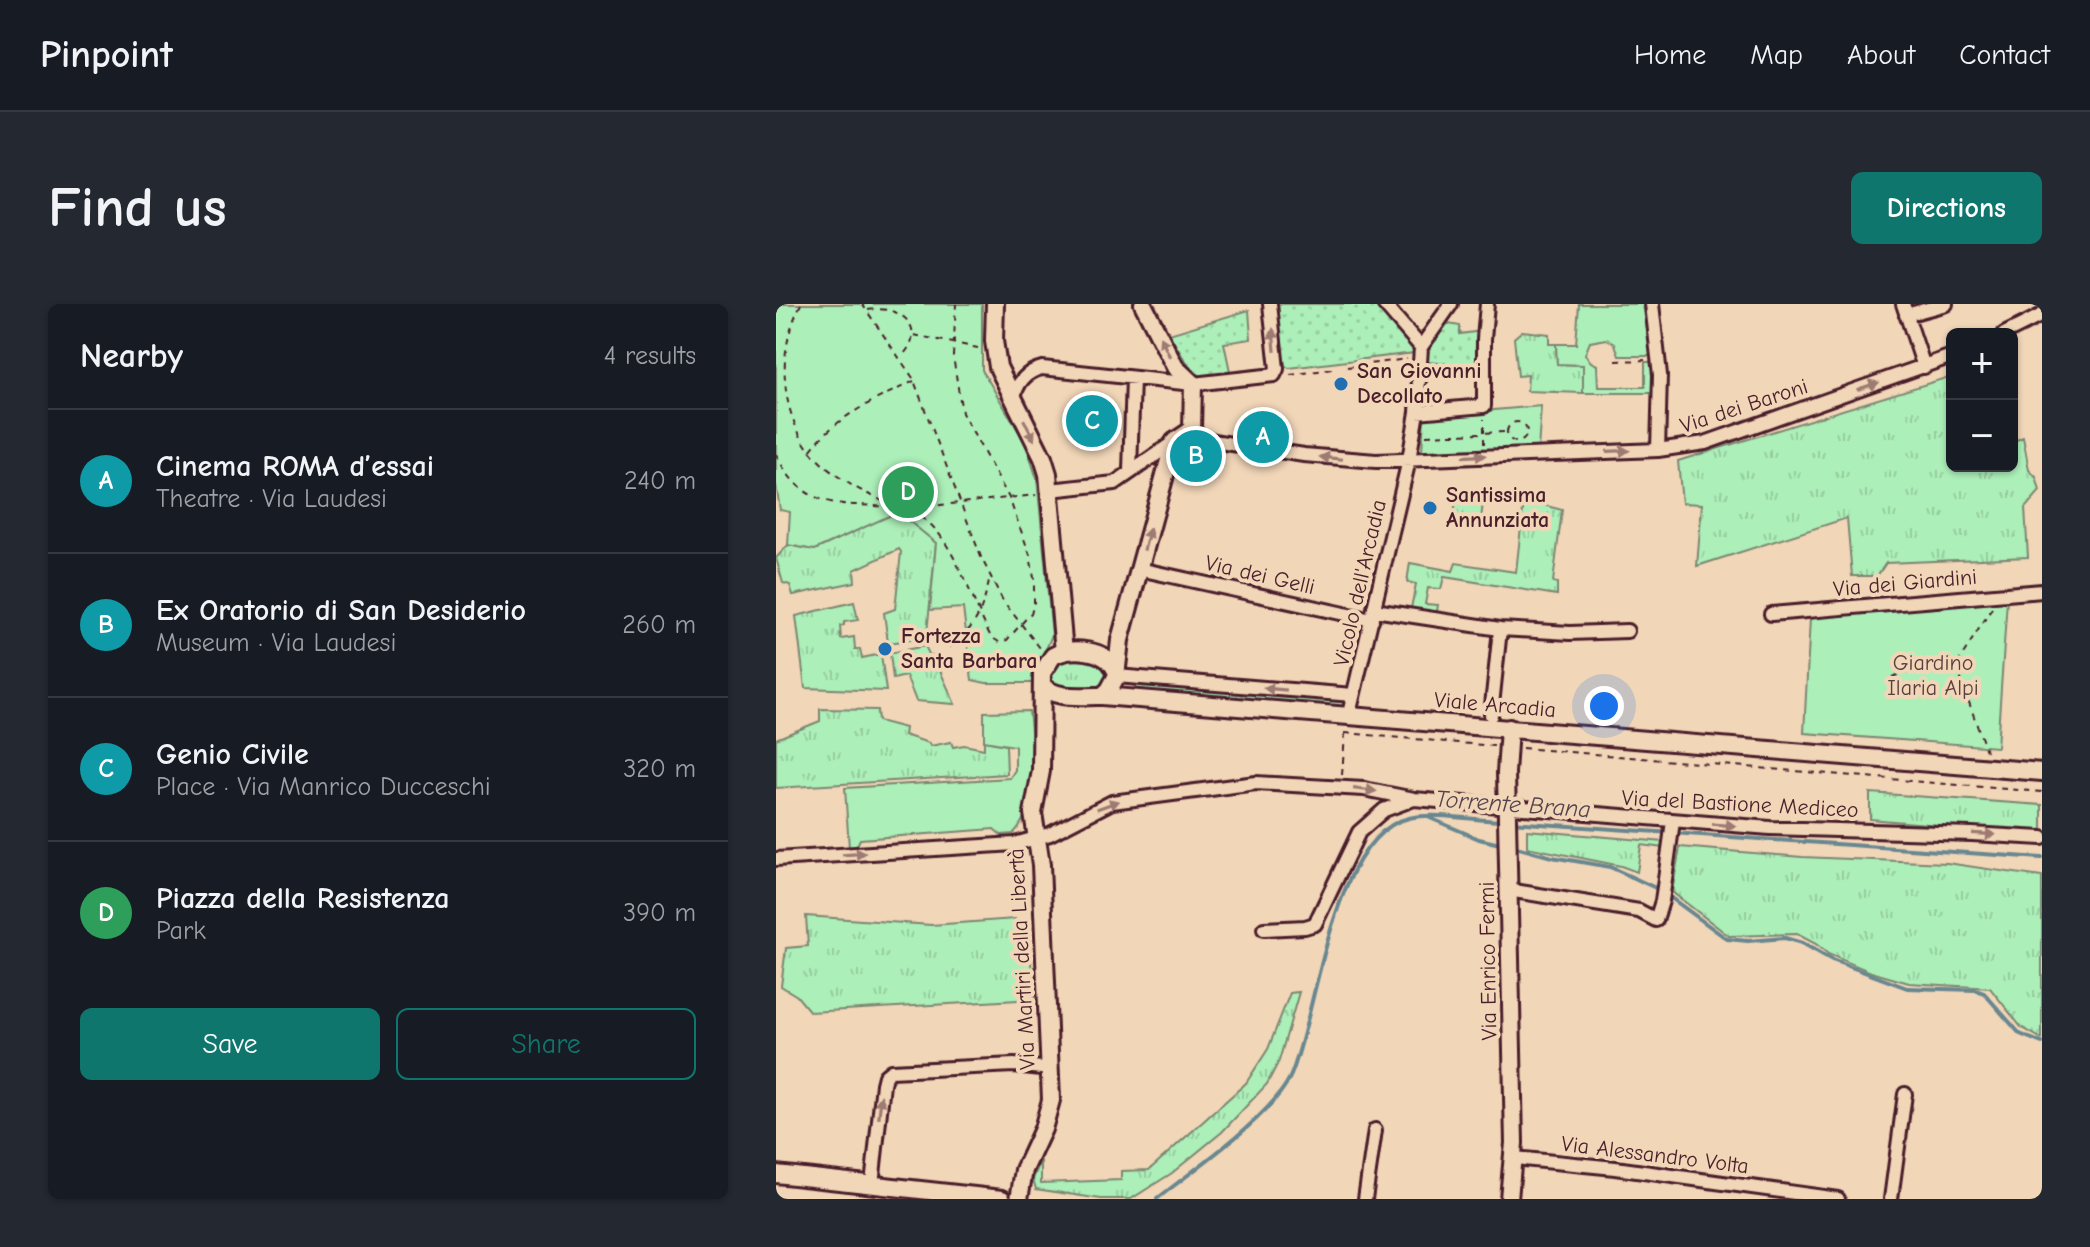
<!DOCTYPE html>
<meta charset="utf-8">
<style>
:root{--surface:#171b24;--page:#242831;--text:#f1f3f6;--muted:#9ea1a6;--line:#363941;--accent:#0f766e}
body{margin:0;font-family:"Comic Neue",sans-serif;background:var(--page);color:var(--text)}
.controls{position:absolute;right:24px;top:24px;display:grid;overflow:hidden;border-radius:12px;box-shadow:0 2px 6px #0004}
.controls button{width:72px;height:72px;display:grid;place-items:center;padding:0;border:0;border-bottom:2px solid var(--line);background:var(--surface);color:var(--text);font:40px sans-serif}
.you{position:absolute;left:828px;top:402px;width:28px;height:28px;margin:-20px;border:6px solid #fff;border-radius:50%;background:#1a73e8;box-shadow:0 0 0 12px #1a73e833}
.badge{display:grid;place-items:center;width:52px;height:52px;border-radius:50%;background:var(--accent);color:#fff;font-size:26px;font-weight:700}
.pin{position:absolute;translate:-50% -50%;border:4px solid #fff;box-shadow:0 2px 8px #0006}
.list{margin:0;padding:0;list-style:none}
h2{display:flex;justify-content:space-between;align-items:center;height:104px;margin:0;padding:0 32px;font-size:34px}
h2 small{font-size:26px;font-weight:400;color:var(--muted)}
.list li{display:grid;grid-template-columns:52px 1fr auto;gap:24px;align-items:center;box-sizing:border-box;height:144px;padding:0 32px;border-top:2px solid var(--line)}
.list b{display:block;font-size:30px;white-space:nowrap}
.list p{margin:0;font-size:26px;white-space:nowrap;color:var(--muted)}
.list em{font-size:26px;font-style:normal;color:var(--muted)}
.actions{display:flex;gap:16px;padding:24px 32px}
.actions a{flex:1;padding:18px 0;border:2px solid var(--accent);border-radius:12px;text-align:center;font-size:28px;color:var(--accent)}
.actions .main{background:var(--accent);color:#fff}
.map{position:relative;flex:none;width:1266px;height:895px;overflow:hidden;border-radius:12px}
header{display:flex;align-items:center;gap:48px;box-sizing:border-box;height:112px;padding:0 40px;background:var(--surface);border-bottom:2px solid var(--line)}
header strong{font-size:38px}
nav{display:flex;gap:44px;margin-inline-start:auto;font-size:28px}
.intro{display:flex;align-items:center;justify-content:space-between;box-sizing:border-box;height:192px;padding:0 48px}
h1{margin:0;font-size:56px}
.button{padding:20px 36px;border-radius:12px;background:var(--accent);color:#fff;font-size:28px;font-weight:700}
main{display:flex;gap:48px;padding:0 48px}
aside{flex:1;background:var(--surface);border-radius:12px;box-shadow:0 2px 6px #0004}
.map>svg:first-child{display:block}
.grass{fill:url(#grass-tufts);stroke:#7b8772;stroke-width:2}
.park{fill:#acefb9;stroke:#7b8772;stroke-width:2}
.garden{fill:url(#garden-dots);stroke:#7b8772;stroke-width:2}
.lines{fill:none;stroke-linecap:round;stroke-linejoin:round}
.stream{stroke:#688790;stroke-width:4}
.minor-casing{stroke:#4a1f2b;stroke-width:18}
.tertiary-casing{stroke:#4a1f2b;stroke-width:22}
.path{stroke:#4a1f2b;stroke-width:2;stroke-dasharray:6 6;stroke-linecap:butt}
.minor{stroke:#f1d6b8;stroke-width:12}
.tertiary{stroke:#f1d6b8;stroke-width:16}
.oneway{fill:#9e7a72}
.poi-dot{fill:#1f6fb2;stroke:#f1d6b8;stroke-width:3}
.labels{text-anchor:middle;dominant-baseline:central;stroke-width:8;stroke-linejoin:round;paint-order:stroke}
.poi-label{font-size:22px;font-weight:bold;fill:#4a1f2b;stroke:#f1d6b8;text-anchor:start}
.street-label{font-size:22px;fill:#4a1f2b;stroke:#f1d6b8}
.park-label{font-size:22px;fill:#593e40;stroke:#f1d6b8}
.water-label{font-size:24px;font-style:italic;fill:#54424d;stroke:#f1d6b8}
</style>
<header>
<strong>Pinpoint</strong>
<nav><a>Home</a><a>Map</a><a>About</a><a>Contact</a></nav>
</header>
<div class="intro"><h1>Find us</h1><a class="button">Directions</a></div>
<main>
<aside>
<h2>Nearby<small>4 results</small></h2>
<ul class="list">
<li><span class="badge" style="background:#0f9aa8">A</span><div><b>Cinema ROMA d’essai</b><p>Theatre · Via Laudesi</p></div><em>240 m</em></li>
<li><span class="badge" style="background:#0f9aa8">B</span><div><b>Ex Oratorio di San Desiderio</b><p>Museum · Via Laudesi</p></div><em>260 m</em></li>
<li><span class="badge" style="background:#0f9aa8">C</span><div><b>Genio Civile</b><p>Place · Via Manrico Ducceschi</p></div><em>320 m</em></li>
<li><span class="badge" style="background:#2e9e5b">D</span><div><b>Piazza della Resistenza</b><p>Park</p></div><em>390 m</em></li>
</ul>
<div class="actions"><a class="main">Save</a><a>Share</a></div>
</aside>
<div class="map">
<svg width="1266" height="895" viewBox="0 0 1266 895">
<defs>
<pattern id="grass-tufts" width="24" height="20" patternUnits="userSpaceOnUse" patternTransform="scale(2)"><rect width="24" height="20" fill="#acefb9"/><path d="M3 7l-1-3M5 7V3M7 7l1-3M15 17l-1-3M17 17v-4M19 17l1-3" fill="none" stroke="#96cc9f"/></pattern>
<pattern id="garden-dots" width="8" height="8" patternUnits="userSpaceOnUse" patternTransform="scale(2)"><rect width="8" height="8" fill="#acefb9"/><path d="M2 2h.1M6 6h.1" fill="none" stroke="#96cc9f" stroke-width="1.8" stroke-linecap="round"/></pattern>
</defs>
<rect width="100%" height="100%" fill="#f1d6b8"/>
<filter id="ink" filterUnits="userSpaceOnUse"><feTurbulence type="fractalNoise" baseFrequency=".0125" numOctaves="2"/><feDisplacementMap in="SourceGraphic" scale="16" xChannelSelector="R" yChannelSelector="G"/><feConvolveMatrix kernelMatrix="1 2 1 2 8 2 1 2 1" color-interpolation-filters="sRGB"/></filter>
<g filter="url(#ink)">
<path class="grass" d="M 746,27 L 773,30 L 773,40 L 780,40 L 781,60 L 807,61 L 807,89 L 751,87 L 752,71 L 742,72 L 738,34 Z
M 1176,72 L 1176,162 L 1236,162 L 1236,138 L 1247,133 L 1253,166 L 1260,173 L 1264,187 L 1249,204 L 1252,253 L 1110,259 L 1101,272 L 1076,272 L 1071,214 L 921,262 L 926,200 L 906,199 L 902,157 Z
M 681,186 L 708,190 L 704,224 L 677,220 Z
M 748,196 L 786,206 L 777,278 L 781,279 L 781,291 L 668,273 L 665,285 L 652,284 L 649,300 L 662,301 L 660,313 L 634,309 L 640,280 L 631,278 L 634,259 L 677,267 L 680,259 L 740,268 Z
M 122,207 L 160,239 L 151,329 L 148,329 L 148,334 L 112,339 L 108,309 L 119,305 L 125,248 L 123,245 L 78,266 L 79,278 L 17,291 L 14,281 L 7,279 L 0,254 L 12,241 L 39,246 Z
M 78,298 L 82,316 L 68,318 L 68,321 L 64,322 L 65,335 L 78,333 L 79,345 L 84,345 L 86,354 L 105,350 L 110,387 L 29,384 L 20,312 Z
M 149,342 L 154,352 L 157,351 L 179,400 L 140,397 L 130,372 L 117,375 L 114,349 Z
M 304,352 L 325,358 L 333,370 L 326,385 L 301,386 L 273,381 L 270,368 L 279,357 Z
M 357,378 L 573,395 L 566,403 L 367,389 L 359,384 Z
M 44,405 L 101,406 L 102,417 L 129,424 L 128,431 L 153,439 L 154,442 L 175,438 L 177,443 L 188,441 L 208,445 L 208,437 L 230,441 L 231,470 L 0,484 L 0,435 L 44,417 Z
M 1094,489 L 1266,501 L 1266,530 L 1094,515 Z
M 751,526 L 888,538 L 888,544 L 865,541 L 861,568 L 845,562 L 751,543 Z
M 904,543 L 1026,553 L 1171,559 L 1266,573 L 1266,735 L 1245,723 L 1214,684 L 1133,679 L 1095,668 L 1052,650 L 1040,640 L 1021,630 L 953,632 L 896,588 Z
M 30,612 L 155,621 L 239,615 L 240,619 L 252,620 L 258,695 L 34,708 L 21,692 L 5,682 L 10,644 L 32,642 Z
M 523,688 L 503,757 L 491,780 L 446,828 L 396,869 L 355,895 L 325,895 L 260,885 L 257,875 L 265,856 L 265,879 L 345,876 L 345,867 L 373,866 L 470,779 L 492,745 L 514,689 Z"/>
<path class="park" d="M 0,0 L 206,0 L 206,66 L 249,138 L 261,175 L 276,331 L 256,379 L 210,379 L 196,376 L 187,304 L 154,306 L 160,239 L 122,208 L 38,246 L 12,241 L 14,208 L 4,206 L 0,180 Z
M 803,0 L 867,0 L 875,52 L 843,52 L 839,40 L 831,35 L 814,38 L 809,50 L 815,58 L 821,61 L 822,83 L 869,83 L 869,58 L 877,58 L 880,89 L 807,89 L 807,61 L 781,60 L 780,40 L 800,40 Z
M 765,102 L 762,146 L 646,148 L 648,112 Z
M 1231,296 L 1221,443 L 1028,429 L 1034,314 Z
M 253,407 C 257,440 263,505 237,530 L 225,531 L 218,525 L 84,535 L 80,544 L 73,544 L 69,484 L 234,474 L 239,466 L 239,442 L 208,437 L 208,408 Z"/>
<path class="garden" d="M 497,0 L 604,0 L 638,43 L 638,49 L 513,64 L 506,60 Z
M 473,6 L 475,35 L 448,39 L 455,72 L 422,74 L 418,71 L 393,30 Z
M 667,19 L 684,22 L 684,30 L 706,27 L 705,71 L 672,68 L 672,60 L 651,58 L 653,42 Z"/>
<g class="lines">
<path class="stream" d="M 654,514 L 703,535 L 728,541
M 734,518 L 1266,554
M 736,542 L 776,553 L 834,563 L 884,586
M 891,591 L 951,635 L 972,637 L 1009,634 L 1026,639 L 1056,656 L 1131,684 L 1200,686 L 1208,689 L 1244,730 L 1266,739
M 381,895 C 418,865 497,812 515,771 C 541,709 556,531 633,514 C 659,508 698,516 725,517"/>
<defs>
<path id="minor" d="M 608,0 L 645,43
M 876,0 L 884,71 L 882,146
M 1127,0 L 1148,63
M 1130,11 L 1170,0
M 1228,30 L 1266,11
M 237,96 C 241,79 249,68 266,64 L 417,80 L 498,71 L 501,65 L 494,0
M 641,108 L 708,102 L 708,35 L 711,0
M 416,126 L 427,134 L 443,138 L 528,151 L 600,157 L 882,146 L 929,139 L 1176,52
M 354,167 L 357,74
M 274,186 L 339,179 L 398,138
M 363,265 L 596,316
M 598,306 L 724,325 L 715,411
M 995,310 L 1266,287
M 724,325 L 794,329 L 851,327
M 340,372 L 577,391
M 573,410 L 633,156 L 641,108 L 645,43 L 675,0
M 0,555 L 239,540 L 274,530 L 336,498 L 480,479 L 588,485 L 638,495 L 994,524 L 1196,530 L 1266,534
M 732,586 L 863,607 L 880,616 L 886,597 L 897,517
M 488,625 L 529,623 L 539,620 L 583,528 L 608,506 L 635,496
M 738,854 L 839,864 L 1062,895
M 96,880 L 107,780 L 109,772 L 115,767 L 238,761 L 274,765
M 589,895 L 599,826
M 1115,895 L 1129,790"/>
<path id="tertiary" d="M 219,0 L 218,37 L 222,63 L 267,154 L 272,170 L 288,348
M 266,381 C 278,395 302,392 320,392 L 326,392 L 333,386 L 340,373 L 344,336 L 398,138 L 416,126 L 417,80 L 399,63 L 367,0
M 326,392 L 1266,468
M 0,870 L 226,895
M 243,895 L 248,866 L 267,825 L 275,796 L 265,561 L 257,509 L 265,467 L 266,369 L 277,352 C 295,342 330,345 339,365
M 733,895 L 738,839 L 730,469 L 733,424"/>
</defs>
<use href="#minor" class="minor-casing"/>
<use href="#tertiary" class="tertiary-casing"/>
<path class="path" d="M 25,0 C 1,45 3,105 34,147 C 62,110 98,97 138,77
M 86,0 L 137,74 L 205,253 L 227,297 L 264,344
M 92,6 C 126,0 153,26 125,53
M 138,31 L 202,44
M 840,57 L 869,56
M 571,63 L 631,55
M 514,71 L 556,65
M731 128a10 10 0 1 1 20 0a10 10 0 1 1-20 0Z
M 650,131 L 731,128
M 708,140 L 708,115
M 34,147 C 57,174 89,190 121,203
M 0,150 C 37,229 99,183 149,216 C 177,235 198,302 215,333 L 223,338 L 231,336 L 255,309 L 258,301 L 258,274 L 254,251 L 233,194 L 186,109 L 177,52 L 180,0
M 127,205 L 260,191
M 174,343 C 202,321 206,307 214,274
M 1181,360 L 1216,304
M 1116,373 L 1171,354 L 1180,361 L 1210,447
M 569,429 L 717,442 L 717,440
M 746,444 L 1266,488
M 566,471 L 569,430"/>
<use href="#minor" class="minor"/>
<use href="#tertiary" class="tertiary"/>
</g>
<defs><path id="oneway-solid" d="M-6-.8H1V-3.2L6.5 0L1 3.2V.8H-6Z" transform="scale(2)"/></defs>
<g class="oneway">
<use href="#oneway-solid" transform="translate(498 36) rotate(-95)"/>
<use href="#oneway-solid" transform="translate(389 43) rotate(-116)"/>
<use href="#oneway-solid" transform="translate(1092 82) rotate(-18)"/>
<use href="#oneway-solid" transform="translate(253 126) rotate(63)"/>
<use href="#oneway-solid" transform="translate(842 147) rotate(-2)"/>
<use href="#oneway-solid" transform="translate(698 152) rotate(-3)"/>
<use href="#oneway-solid" transform="translate(555 154) rotate(-174)"/>
<use href="#oneway-solid" transform="translate(371 235) rotate(-75)"/>
<use href="#oneway-solid" transform="translate(499 385) rotate(-175)"/>
<use href="#oneway-solid" transform="translate(589 486) rotate(7)"/>
<use href="#oneway-solid" transform="translate(332 501) rotate(-19)"/>
<use href="#oneway-solid" transform="translate(948 521) rotate(4)"/>
<use href="#oneway-solid" transform="translate(1208 530) rotate(3)"/>
<use href="#oneway-solid" transform="translate(78 550) rotate(-4)"/>
<use href="#oneway-solid" transform="translate(104 803) rotate(-84)"/>
</g>
</g>
<g class="poi-dot">
<circle cx="565" cy="80" r="8"/>
<circle cx="654" cy="204" r="8"/>
<circle cx="109" cy="345" r="8"/>
</g>
<g class="labels">
<g class="poi-label">
<text x="581" y="67">San Giovanni<tspan x="581" dy="25">Decollato</tspan></text>
<text x="670" y="191">Santissima<tspan x="670" dy="25">Annunziata</tspan></text>
<text x="125" y="332">Fortezza<tspan x="125" dy="25">Santa Barbara</tspan></text>
</g>
<g class="street-label">
<text transform="translate(968 102) rotate(-18)">Via dei Baroni</text>
<text transform="translate(484 271) rotate(13)">Via dei Gelli</text>
<text transform="translate(584 279) rotate(-77)">Vicolo dell'Arcadia</text>
<text transform="translate(1129 279) rotate(-5)">Via dei Giardini</text>
<text transform="translate(719 401) rotate(5)">Viale Arcadia</text>
<text transform="translate(964 500) rotate(3)">Via del Bastione Mediceo</text>
<text transform="translate(246 655) rotate(-93)">Via Martiri della Libertà</text>
<text transform="translate(712 657) rotate(-91)">Via Enrico Fermi</text>
<text transform="translate(879 851) rotate(7)">Via Alessandro Volta</text>
</g>
<g class="park-label">
<text x="1157" y="359">Giardino<tspan x="1157" dy="25">Ilaria Alpi</tspan></text>
</g>
<g class="water-label">
<text transform="translate(737 500) rotate(4)">Torrente Brana</text>
</g>
</g>
</svg>
<div class="controls">
<button>+</button>
<button>−</button>
</div>
<div class="you"></div>
<div class="pin badge" style="left:487px;top:133px;background:#0f9aa8">A</div>
<div class="pin badge" style="left:420px;top:152px;background:#0f9aa8">B</div>
<div class="pin badge" style="left:316px;top:117px;background:#0f9aa8">C</div>
<div class="pin badge" style="left:132px;top:188px;background:#2e9e5b">D</div>
</div>
</main>
